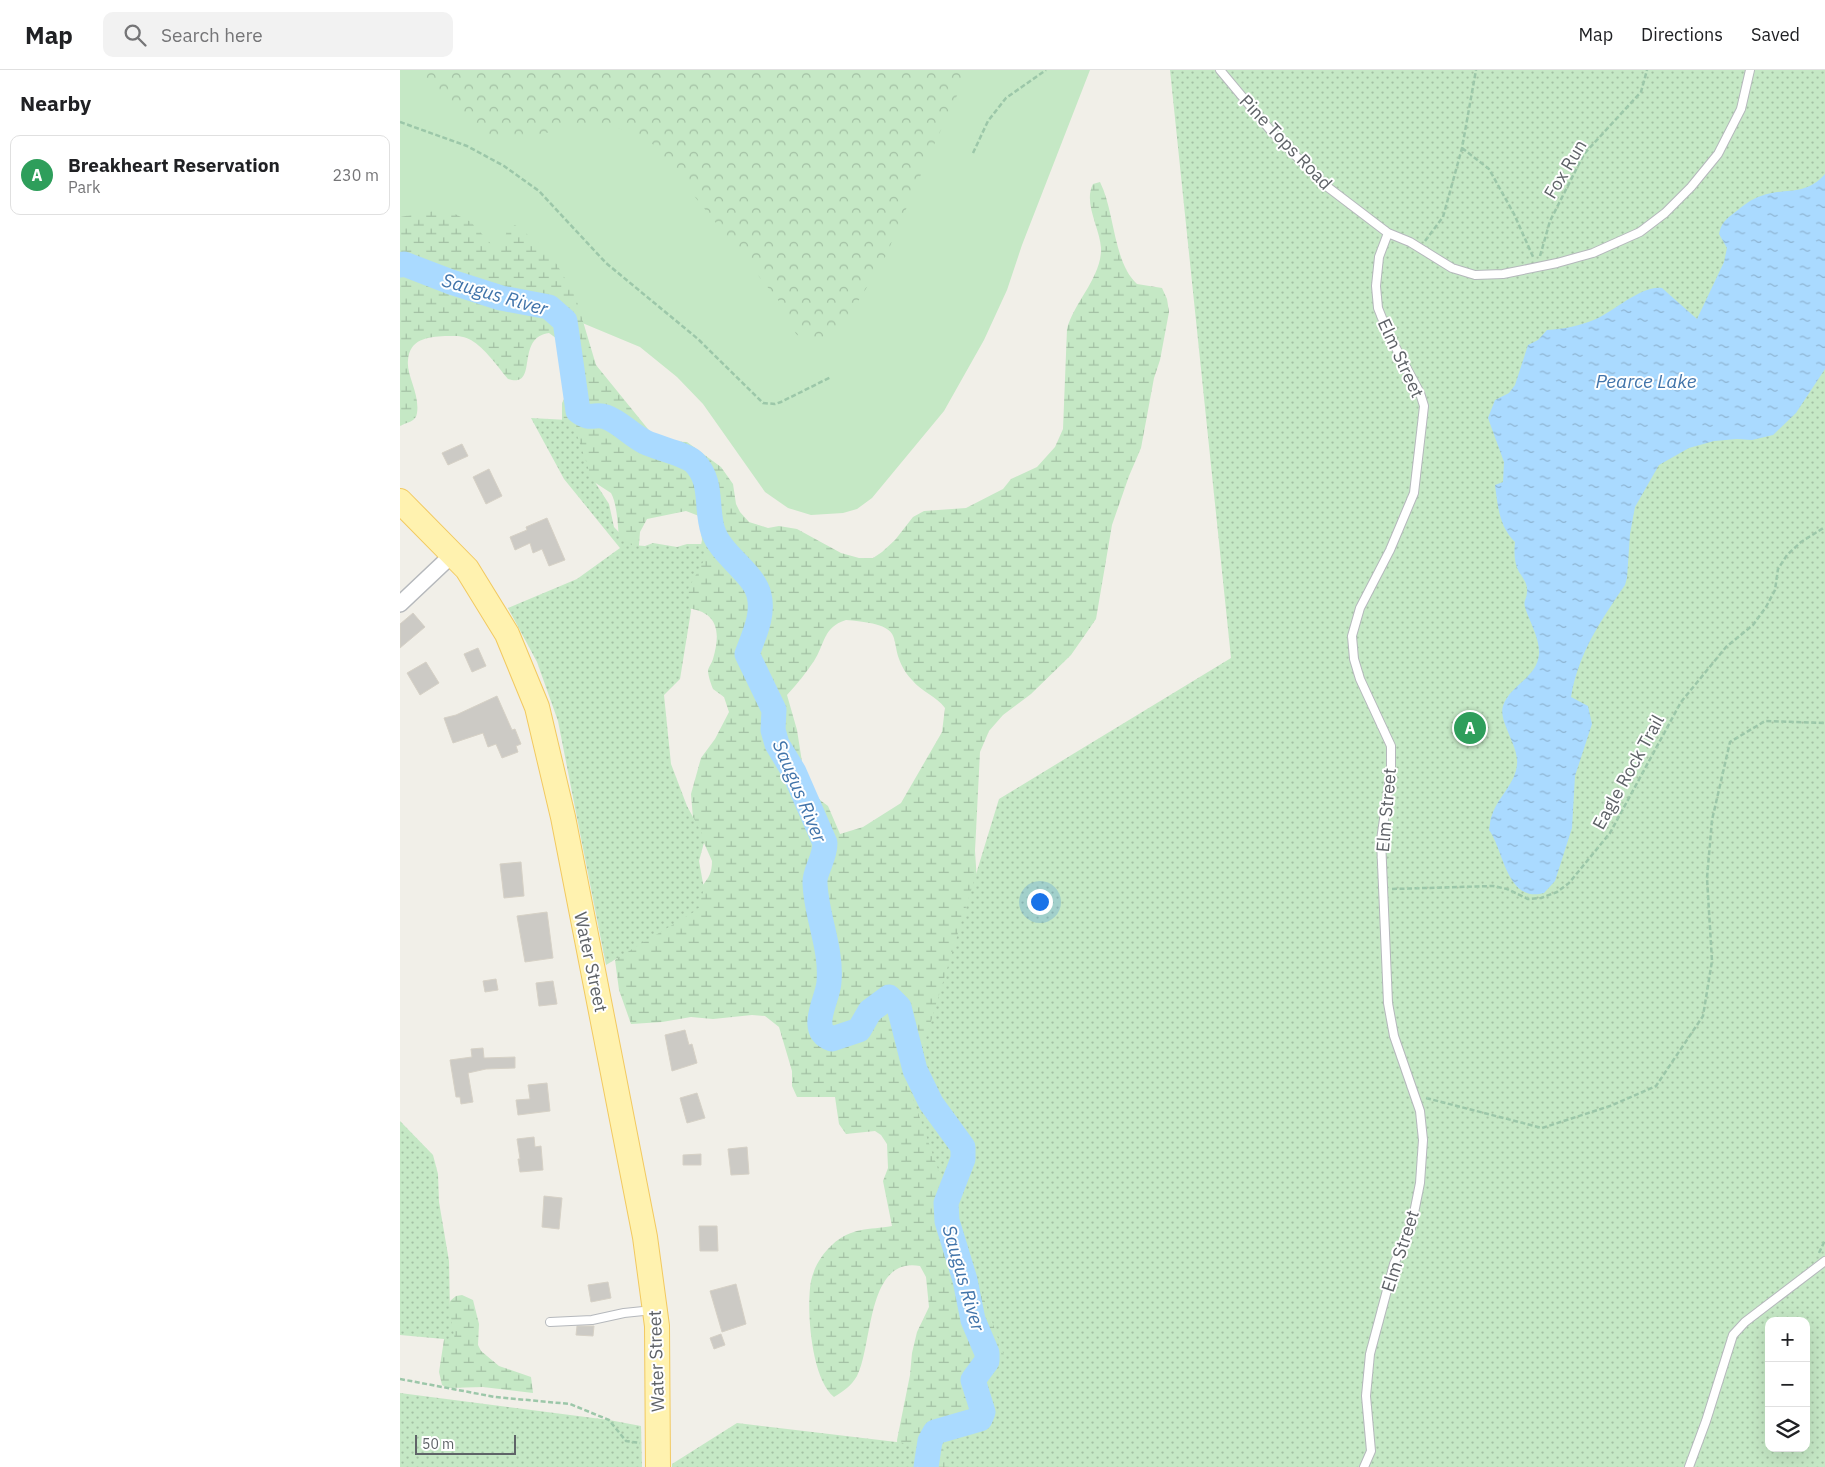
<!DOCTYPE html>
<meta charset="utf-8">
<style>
:root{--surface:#fff;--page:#f2f2f2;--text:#202124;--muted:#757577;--line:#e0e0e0;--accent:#db2777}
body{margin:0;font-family:"IBM Plex Sans",sans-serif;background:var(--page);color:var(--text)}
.controls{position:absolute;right:15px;bottom:15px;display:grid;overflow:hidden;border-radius:10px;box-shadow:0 5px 20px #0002}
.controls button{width:45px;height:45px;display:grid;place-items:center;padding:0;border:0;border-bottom:1px solid var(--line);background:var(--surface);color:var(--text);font:25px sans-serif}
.scale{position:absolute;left:15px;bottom:12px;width:101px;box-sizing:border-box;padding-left:5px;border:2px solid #5f6368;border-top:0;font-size:14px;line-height:18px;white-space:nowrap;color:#5f6368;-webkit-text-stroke:4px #fff;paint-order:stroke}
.you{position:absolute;left:639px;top:831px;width:18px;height:18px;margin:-12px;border:4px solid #fff;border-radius:50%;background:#1a73e8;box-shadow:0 0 0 8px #1a73e833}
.badge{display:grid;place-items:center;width:32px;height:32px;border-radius:50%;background:var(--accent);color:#fff;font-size:16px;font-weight:700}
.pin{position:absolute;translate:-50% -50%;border:2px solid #fff;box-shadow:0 1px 5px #0006}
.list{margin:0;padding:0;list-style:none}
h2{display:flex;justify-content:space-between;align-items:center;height:65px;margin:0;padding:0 20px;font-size:21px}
h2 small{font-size:16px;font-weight:400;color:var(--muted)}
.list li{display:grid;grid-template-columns:32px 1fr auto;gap:15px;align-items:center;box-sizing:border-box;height:80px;margin:0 10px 10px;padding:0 10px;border:1px solid var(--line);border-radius:10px}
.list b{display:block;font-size:19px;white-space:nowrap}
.list p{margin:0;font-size:16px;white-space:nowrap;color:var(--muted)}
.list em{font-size:16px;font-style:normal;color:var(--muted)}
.icon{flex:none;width:28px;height:28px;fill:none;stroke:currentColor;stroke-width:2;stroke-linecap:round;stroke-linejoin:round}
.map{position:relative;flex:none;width:1425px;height:1397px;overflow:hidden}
header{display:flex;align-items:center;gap:30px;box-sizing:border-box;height:70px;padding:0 25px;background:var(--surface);border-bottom:1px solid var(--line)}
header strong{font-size:24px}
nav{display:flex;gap:28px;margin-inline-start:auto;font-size:18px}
.search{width:350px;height:45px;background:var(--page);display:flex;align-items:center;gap:12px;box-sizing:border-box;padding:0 18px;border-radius:10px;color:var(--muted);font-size:19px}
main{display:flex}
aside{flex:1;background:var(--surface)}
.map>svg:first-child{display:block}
.green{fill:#c5e8c5}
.forest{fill:url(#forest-crowns)}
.wetland{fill:url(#wetland-marsh);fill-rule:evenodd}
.park{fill:url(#park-dots);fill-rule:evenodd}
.water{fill:url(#water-ripples)}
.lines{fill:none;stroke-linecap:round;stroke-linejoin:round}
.river{stroke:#aadaff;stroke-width:25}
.building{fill:#cccac5;stroke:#d6d1c6}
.service-casing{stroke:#b5b8bc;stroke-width:10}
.minor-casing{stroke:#b5b8bc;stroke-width:18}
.primary-casing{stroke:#f2c960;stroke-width:26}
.path{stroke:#9cc7a9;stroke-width:2.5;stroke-dasharray:5 2.5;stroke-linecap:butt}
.service{stroke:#fff;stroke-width:8}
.minor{stroke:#fff;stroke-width:15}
.primary{stroke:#fff2af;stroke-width:24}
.labels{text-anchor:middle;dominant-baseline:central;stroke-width:4;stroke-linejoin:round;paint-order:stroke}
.street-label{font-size:18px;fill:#5f6368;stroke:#fff}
.water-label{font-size:19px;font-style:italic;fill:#4174aa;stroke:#fff}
</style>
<header>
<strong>Map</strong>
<div class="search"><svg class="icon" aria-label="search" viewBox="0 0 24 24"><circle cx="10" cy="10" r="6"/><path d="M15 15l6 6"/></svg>Search here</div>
<nav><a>Map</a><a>Directions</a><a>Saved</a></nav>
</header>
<main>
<aside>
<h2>Nearby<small></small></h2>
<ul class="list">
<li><span class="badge" style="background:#2e9e5b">A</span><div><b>Breakheart Reservation</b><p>Park</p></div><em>230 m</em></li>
</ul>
</aside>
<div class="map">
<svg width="1425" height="1397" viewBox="0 0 1425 1397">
<defs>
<pattern id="forest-crowns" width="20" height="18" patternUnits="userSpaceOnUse" patternTransform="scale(1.25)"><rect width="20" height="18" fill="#c5e8c5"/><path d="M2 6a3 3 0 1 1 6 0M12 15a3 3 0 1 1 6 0" fill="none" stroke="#a3c0a4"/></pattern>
<pattern id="wetland-marsh" width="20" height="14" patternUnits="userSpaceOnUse" patternTransform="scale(1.25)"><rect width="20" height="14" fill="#c5e8c5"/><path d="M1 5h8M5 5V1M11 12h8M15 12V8" fill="none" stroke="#a3c0a4"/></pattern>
<pattern id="park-dots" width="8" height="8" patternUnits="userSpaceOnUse" patternTransform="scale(1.25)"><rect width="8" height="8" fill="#c5e8c5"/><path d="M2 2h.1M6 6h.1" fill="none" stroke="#a3c0a4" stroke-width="1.8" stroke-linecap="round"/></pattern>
<pattern id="water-ripples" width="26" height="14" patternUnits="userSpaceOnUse" patternTransform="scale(1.25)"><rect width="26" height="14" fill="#aadaff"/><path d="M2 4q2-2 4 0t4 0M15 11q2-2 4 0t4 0" fill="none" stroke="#8eb4d2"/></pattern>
</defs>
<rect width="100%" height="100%" fill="#f1efe8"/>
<path class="green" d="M 0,0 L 690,0 L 622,175 L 607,220 L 584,270 L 544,341 L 472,428 L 457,439 L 443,443 L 411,445 L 388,438 L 365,422 L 303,334 L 277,307 L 240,277 L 0,177 Z"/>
<path class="forest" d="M 18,0 L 569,0 L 532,79 L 484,190 L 447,249 L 417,271 L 407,272 L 396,264 L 382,235 L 246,66 L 217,58 L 174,57 L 113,70 L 84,63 L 25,17 Z"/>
<path class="wetland" d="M 700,112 C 715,142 713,192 737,214 L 762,218 L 767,229 L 769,242 L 760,290 L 754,308 L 741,378 L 729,406 L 712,455 L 696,549 L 671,585 L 631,624 L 603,645 L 589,661 L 580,682 L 575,781 L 615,1397 L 498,1397 L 497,1370 L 510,1305 L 512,1283 L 517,1262 L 529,1237 L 526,1207 L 520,1196 C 466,1186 473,1277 457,1306 C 451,1316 444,1321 434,1327 C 411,1309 406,1238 411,1211 C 414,1197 422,1184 432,1175 C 451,1157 469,1160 492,1156 L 483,1111 L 488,1098 L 487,1074 L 481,1065 L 475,1061 L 446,1064 L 439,1054 L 435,1027 L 397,1027 L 392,1016 L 392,1001 L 379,957 L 365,946 L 352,945 L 313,949 L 291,947 L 262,952 L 231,954 L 219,920 L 215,890 L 302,816 C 309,808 312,802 312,791 L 293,748 L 291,724 L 301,688 L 315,669 L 329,642 L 324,627 L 313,619 C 311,614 308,606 308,600 C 309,596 312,593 313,589 C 323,555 314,539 278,537 L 300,480 L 302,470 L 299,446 L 286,441 L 247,449 L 240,462 L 238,487 L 220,478 C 218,463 218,435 211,423 L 194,412 L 162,367 L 162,333 L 167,323 L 160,271 L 149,263 C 114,268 140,319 108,309 C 97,296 85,278 71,270 C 63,265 53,266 45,266 C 27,267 10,269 8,290 C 6,305 20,324 17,343 C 16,352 7,352 0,356 L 0,147 L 40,140 L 55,144 L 71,152 L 91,174 L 98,176 L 102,174 C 107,165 105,159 115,155 L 145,178 L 155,191 L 176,228 L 196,295 L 252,364 L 265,371 L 287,372 L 321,397 L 333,414 L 336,434 L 340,442 L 349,452 L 368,458 L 379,456 L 397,459 L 441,483 L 459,488 L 473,488 L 482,482 L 495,470 L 513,447 L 524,441 L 566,438 L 603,419 L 611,409 L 637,397 L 655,377 L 663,359 L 667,259 C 674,232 702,207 701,178 C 700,158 683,133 693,114 ZM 446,550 C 519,556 479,572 512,610 C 522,622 536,626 545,638 L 542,662 L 501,733 L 463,757 L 440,764 L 428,736 L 420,730 L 405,711 L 397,660 L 387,625 C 397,614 406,603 414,591 C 425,574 423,557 446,550 Z
M 62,1225 L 73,1230 L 79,1254 L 78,1275 L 81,1281 L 99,1296 L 131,1307 L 133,1323 L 83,1317 L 47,1318 L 42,1315 L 39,1302 L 50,1231 L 56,1226 Z"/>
<path class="park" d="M 770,0 L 1425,0 L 1425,1397 L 548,1397 L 539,1364 L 553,1358 L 569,1360 L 589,1353 C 591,1340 586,1334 583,1322 C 580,1311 587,1299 591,1288 L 606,1291 L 510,1020 L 599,729 L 831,588 ZM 1369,1251 L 1406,1251 L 1406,1378 L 1369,1378 Z
M 131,348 L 168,350 L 176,362 L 191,406 L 209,434 L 214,457 L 231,475 L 245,476 L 253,473 L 277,477 L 287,474 L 313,474 L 288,519 L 291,541 L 280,609 L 264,625 L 271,694 L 287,736 L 305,769 L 299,791 L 304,819 L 297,840 L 206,895 L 158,651 L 137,592 L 108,538 L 177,509 L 220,478 L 164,409 Z
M 0,1051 L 33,1085 L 38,1104 L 39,1132 L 49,1191 L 50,1243 L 55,1270 L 0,1265 Z
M 0,1323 L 209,1350 L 241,1356 L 242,1397 L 0,1397 Z
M 337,1353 L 530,1376 L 524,1397 L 272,1397 L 272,1394 Z"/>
<path class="water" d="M 1425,104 L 1425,299 L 1396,343 L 1373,365 L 1352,370 L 1337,369 L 1314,371 L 1289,378 L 1259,395 L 1235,437 L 1230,464 L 1227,508 L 1225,515 C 1200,552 1179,582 1171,627 L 1188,636 L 1192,654 L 1175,706 L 1172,758 L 1155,811 L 1144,823 C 1106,833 1104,780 1089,760 C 1090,755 1090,749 1092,745 C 1098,727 1116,713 1117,694 C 1119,676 1098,651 1103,636 C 1110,615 1137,608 1139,584 C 1140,568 1129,551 1125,537 C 1123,531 1127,528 1127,522 C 1128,514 1123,508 1119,502 C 1114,493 1114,482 1115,472 C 1099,456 1098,437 1095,415 L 1103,412 L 1104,392 L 1088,348 L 1095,330 L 1109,323 L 1115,315 L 1128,275 L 1138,270 L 1147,260 C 1165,259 1179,256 1196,249 C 1214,241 1242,215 1262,218 L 1297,249 L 1324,192 L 1327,178 L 1319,164 C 1321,153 1326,149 1334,143 C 1343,136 1351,129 1361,126 C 1385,117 1405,127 1425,104 Z"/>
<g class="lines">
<path class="river" d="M 0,195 L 4,194 L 51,212 L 101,228 L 149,237 L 165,251 L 178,341 C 190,351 195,343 206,347 C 220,352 231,365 245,372 C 257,378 285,384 294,392 C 314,412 305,437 313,461 C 321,485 354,503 359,525 C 364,545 354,565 347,584 L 374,640 L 373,660 L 377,674 L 394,702 L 425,773 C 425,789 414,802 415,813 C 416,846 432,878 429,912 C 428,930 407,960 432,969 L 459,960 L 470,941 L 489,927 L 499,937 L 515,1000 L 531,1033 L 563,1077 L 563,1089 L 546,1133 L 547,1151 L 565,1210 L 573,1250 L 587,1283 L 587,1291 L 573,1310 L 583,1342 L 580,1349 L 535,1362 L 530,1371 L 526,1397"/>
</g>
<path class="building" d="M 62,374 L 68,386 L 48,395 L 42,383 Z
M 89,399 L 102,426 L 86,434 L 73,407 Z
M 147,448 L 165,490 L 149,496 L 142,479 L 133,483 L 130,473 L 115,480 L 110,467 L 127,460 L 126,457 Z
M 13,543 L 25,557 L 0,578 L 0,554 Z
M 78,578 L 86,596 L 72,602 L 64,584 Z
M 26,592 L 39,613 L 20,625 L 7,603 Z
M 97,626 L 112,660 L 115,659 L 121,674 L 116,676 L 118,682 L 102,688 L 96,674 L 88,677 L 83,663 L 53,673 L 44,648 L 56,645 Z
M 121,792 L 124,826 L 104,828 L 100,794 Z
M 147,842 L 153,888 L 125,892 L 117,846 Z
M 96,909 L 98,920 L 85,922 L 83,911 Z
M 153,911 L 157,934 L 139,936 L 136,913 Z
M 285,960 L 289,975 L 292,974 L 297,993 L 272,1001 L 265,965 Z
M 83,978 L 84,988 L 115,987 L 115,998 L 86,999 L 68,1003 L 73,1032 L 61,1034 L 60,1027 L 56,1027 L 50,990 L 72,987 L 71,979 Z
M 147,1013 L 150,1041 L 118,1045 L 116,1030 L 130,1029 L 128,1015 Z
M 297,1023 L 305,1048 L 287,1053 L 280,1028 Z
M 134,1067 L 135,1077 L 141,1076 L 143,1100 L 120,1102 L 118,1089 L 120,1089 L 117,1069 Z
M 347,1077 L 349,1104 L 331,1105 L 328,1079 Z
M 301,1084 L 301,1095 L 283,1095 L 283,1085 Z
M 144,1126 L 162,1128 L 159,1159 L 142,1157 Z
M 299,1156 L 317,1156 L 318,1181 L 300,1181 Z
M 208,1212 L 211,1228 L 191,1232 L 188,1215 Z
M 336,1214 L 346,1254 L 322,1262 L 310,1221 Z
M 177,1256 L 194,1256 L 193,1266 L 176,1265 Z
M 321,1264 L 325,1275 L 314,1279 L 310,1268 Z"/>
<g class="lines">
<defs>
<path id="service" d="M 820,0 L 871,61 L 925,115 L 988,163 L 1010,172 L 1052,198 L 1075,205 L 1103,204 L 1157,193 L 1193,183 L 1240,162 L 1265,143 L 1291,117 L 1318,84 L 1341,39 L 1350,0
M 150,1252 L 192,1250 L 224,1243 L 253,1240
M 964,1397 L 971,1381 L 966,1326 L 970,1284 L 994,1194 L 1011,1158 L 1020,1113 L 1023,1070 L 1020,1041 L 994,966 L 988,933 L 981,770 L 991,700 L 991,676 L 960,609 L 954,589 L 952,566 L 960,538 L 990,480 L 1014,423 L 1022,354 L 1024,336 L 1020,323 L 988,263 L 978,238 L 976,216 L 979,187 L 988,163
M 1289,1397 L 1306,1351 L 1333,1265 L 1345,1252 L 1425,1191"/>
<path id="minor" d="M 0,534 L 53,484"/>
<path id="primary" d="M 0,431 L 67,499 L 107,564 L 137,637 L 163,747 L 245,1167 L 257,1256 L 258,1397"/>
</defs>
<use href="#service" class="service-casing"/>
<use href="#minor" class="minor-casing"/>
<use href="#primary" class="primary-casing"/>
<path class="path" d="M 0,52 L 67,76 L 104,96 L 139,121 L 206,193 L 298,269 L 363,333 L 375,334 L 381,332 L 431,307
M 1062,78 L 1089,99 L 1114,144 L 1134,189
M 573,83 L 588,51 L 606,28 L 646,0
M 1025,171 L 1043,147 L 1062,78 L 1076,0
M 1140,186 L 1150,151 L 1184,84 L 1241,22 L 1247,0
M 992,819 L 1093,816 L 1107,819 L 1128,829 L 1141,828 L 1157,822 L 1169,813 L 1210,763 L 1281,632 L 1326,577 L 1353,555 L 1366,537 L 1375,520 L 1378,499 L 1387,485 L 1401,472 L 1425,457
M 1026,1028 L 1142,1058 L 1210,1036 L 1256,1016 L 1303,946 L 1312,891 L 1307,808 L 1312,750 L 1330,672 L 1365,651 L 1425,653
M 1419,1183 L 1425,1170
M 0,1309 L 95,1327 L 170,1334 L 209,1350 L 226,1371 L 240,1373"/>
<use href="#service" class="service"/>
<use href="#minor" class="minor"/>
<use href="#primary" class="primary"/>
</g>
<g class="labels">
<g class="street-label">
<text transform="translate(886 72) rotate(46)">Pine Tops Road</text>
<text transform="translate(1165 99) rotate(-59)">Fox Run</text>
<text transform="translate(1001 288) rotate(65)">Elm Street</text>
<text transform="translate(1228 702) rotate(-61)">Eagle Rock Trail</text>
<text transform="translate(986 740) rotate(-85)">Elm Street</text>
<text transform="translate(191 892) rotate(78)">Water Street</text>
<text transform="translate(1000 1181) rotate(-72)">Elm Street</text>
<text transform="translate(256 1291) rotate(-92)">Water Street</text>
</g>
<g class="water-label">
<text transform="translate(95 224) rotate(16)">Saugus River</text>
<text x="1246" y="311">Pearce Lake</text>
<text transform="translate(400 721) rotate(67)">Saugus River</text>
<text transform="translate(564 1208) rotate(74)">Saugus River</text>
</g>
</g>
</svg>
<div class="controls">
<button>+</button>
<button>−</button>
<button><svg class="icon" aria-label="layers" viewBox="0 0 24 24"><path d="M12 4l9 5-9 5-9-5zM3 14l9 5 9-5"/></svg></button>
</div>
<div class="scale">50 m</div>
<div class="you"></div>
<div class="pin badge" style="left:1070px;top:658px;background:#2e9e5b">A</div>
</div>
</main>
